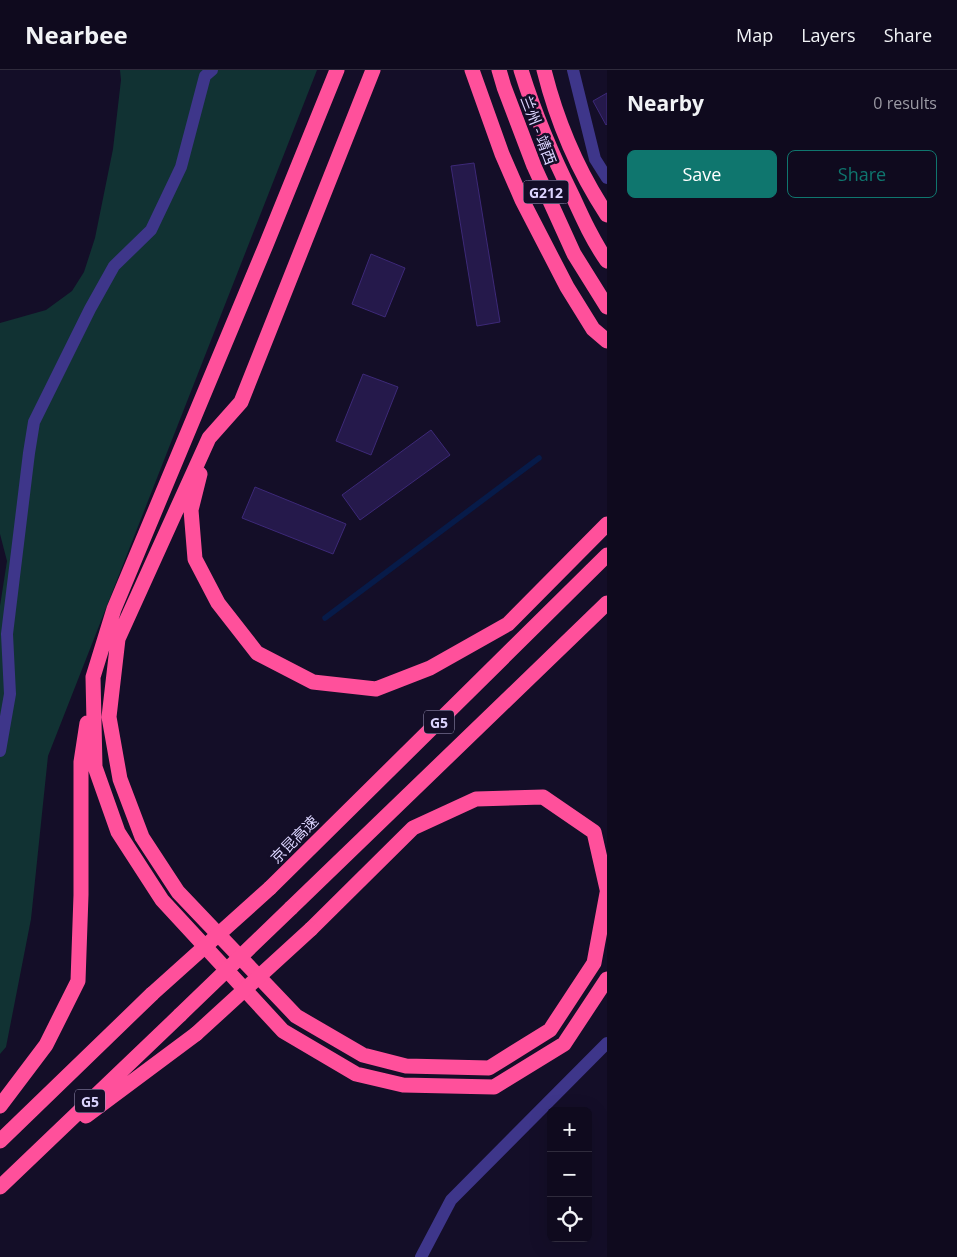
<!DOCTYPE html>
<meta charset="utf-8">
<style>
:root{--surface:#0f0a1e;--page:#181327;--text:#f1f3f6;--muted:#9b9aa4;--line:#2f2b3c;--accent:#0f766e}
body{margin:0;font-family:"Open Sans","Noto Sans SC",sans-serif;background:var(--page);color:var(--text)}
.controls{position:absolute;right:15px;bottom:15px;display:grid;overflow:hidden;border-radius:8px;box-shadow:0 5px 20px #0002}
.controls button{width:45px;height:45px;display:grid;place-items:center;padding:0;border:0;border-bottom:1px solid var(--line);background:var(--surface);color:var(--text);font:25px sans-serif}
.list{margin:0;padding:0;list-style:none}
h2{display:flex;justify-content:space-between;align-items:center;height:65px;margin:0;padding:0 20px;font-size:21px}
h2 small{font-size:16px;font-weight:400;color:var(--muted)}
.actions{display:flex;gap:10px;padding:15px 20px}
.actions a{flex:1;padding:11px 0;border:1px solid var(--accent);border-radius:8px;text-align:center;font-size:18px;color:var(--accent)}
.actions .main{background:var(--accent);color:#fff}
.icon{flex:none;width:28px;height:28px;fill:none;stroke:currentColor;stroke-width:2;stroke-linecap:round;stroke-linejoin:round}
.map{position:relative;flex:none;width:607px;height:1187px;overflow:hidden}
header{display:flex;align-items:center;gap:30px;box-sizing:border-box;height:70px;padding:0 25px;background:var(--surface);border-bottom:1px solid var(--line)}
header strong{font-size:24px}
nav{display:flex;gap:28px;margin-inline-start:auto;font-size:18px}
main{display:flex}
aside{flex:1;background:var(--surface)}
.map>svg:first-child{display:block}
.green{fill:#113233}
.lines{fill:none;stroke-linecap:round;stroke-linejoin:round}
.stream{stroke:#071b49;stroke-width:5.5}
.building{fill:#25194b;stroke:#3d2978}
.minor{stroke:#3e368a;stroke-width:12}
.highway{stroke:#ff509b;stroke-width:15}
.highway-bridge{stroke:#ff509b;stroke-width:15}
.labels{text-anchor:middle;dominant-baseline:central;stroke-width:5;stroke-linejoin:round;paint-order:stroke}
.shield{fill:#140e28;stroke:#a099be;stroke-width:1}
.shield-label{font-size:14px;font-weight:bold;fill:#dcd5ff}
.street-label{font-size:15px;fill:#dcd5ff;stroke:#140e28}
</style>
<header>
<strong>Nearbee</strong>
<nav><a>Map</a><a>Layers</a><a>Share</a></nav>
</header>
<main>
<div class="map">
<svg width="607" height="1187" viewBox="0 0 607 1187">
<rect width="100%" height="100%" fill="#140e28"/>
<path class="green" d="M 120,0 L 317,0 L 48,686 L 31,849 L 6,977 L 0,984 L 0,536 L 7,491 L 0,464 L 0,253 L 46,240 L 72,221 L 84,202 L 95,168 L 113,79 L 121,10 Z"/>
<g class="lines">
<path class="stream" d="M 325,548 L 539,388"/>
</g>
<path class="building" d="M 607,23 L 607,54 L 606,55 L 593,31 Z
M 474,93 L 500,252 L 477,256 L 451,96 Z
M 371,184 L 405,198 L 385,247 L 352,234 Z
M 363,304 L 398,317 L 371,385 L 336,371 Z
M 431,360 L 450,385 L 360,450 L 342,425 Z
M 255,417 L 346,454 L 333,484 L 242,448 Z"/>
<g class="lines">
<path class="minor" d="M 573,0 L 595,89 L 607,108
M 0,681 L 10,624 L 7,564 L 29,383 L 34,352 L 90,239 L 114,196 L 151,160 L 181,97 L 205,6 L 212,0
M 421,1187 L 451,1130 L 607,973"/>
<path class="highway" d="M 337,0 L 266,175 L 114,539 L 93,607 L 95,697 L 118,762 L 162,830 L 283,961 L 356,1004 L 403,1015 L 494,1017 L 564,974 L 607,909
M 373,0 L 241,332 L 209,368 L 118,569 L 109,647 L 120,709 L 142,767 L 178,822 L 296,946 L 363,985 L 406,996 L 489,998 L 550,960 L 594,893 L 607,823
M 472,0 L 502,84 L 522,130 L 567,217 L 593,259 L 607,271
M 499,0 L 504,17 L 534,96 L 574,184 L 607,237
M 521,0 C 535,45 552,85 573,127 C 583,149 593,171 607,191
M 544,0 C 557,52 578,101 607,145
M 200,404 L 191,440 L 195,489 L 218,533 L 257,583 L 313,612 L 376,619 L 430,598 L 508,554 L 607,454
M 270,818 L 607,485
M 291,838 L 607,533
M 311,859 L 413,758 L 476,729 L 543,727 L 594,762 L 607,819
M 0,1036 L 46,975 L 78,911 L 81,825 L 81,692 L 87,653
M 86,1046 L 196,964
M 0,1071 L 152,924
M 0,1117 L 180,945"/>
<path class="highway-bridge" d="M 152,924 L 270,818
M 180,945 L 291,838
M 196,964 L 311,859"/>
</g>
<g class="labels">
<g class="shield">
<rect x="523.5" y="110.5" width="45" height="23" rx="4"/>
<rect x="424" y="640.5" width="30" height="23" rx="4"/>
<rect x="75" y="1019.5" width="30" height="23" rx="4"/>
</g>
<g class="shield-label">
<text x="546" y="122">G212</text>
<text x="439" y="652">G5</text>
<text x="90" y="1031">G5</text>
</g>
<g class="street-label">
<text transform="translate(539 60) rotate(69)">兰州 - 靖西</text>
<text transform="translate(294 769) rotate(-45)">京昆高速</text>
</g>
</g>
</svg>
<div class="controls">
<button>+</button>
<button>−</button>
<button><svg class="icon" aria-label="locate" viewBox="0 0 24 24"><circle cx="12" cy="12" r="6"/><path d="M12 2v4M12 18v4M2 12h4M18 12h4"/></svg></button>
</div>
</div>
<aside>
<h2>Nearby<small>0 results</small></h2>
<ul class="list">
</ul>
<div class="actions"><a class="main">Save</a><a>Share</a></div>
</aside>
</main>
